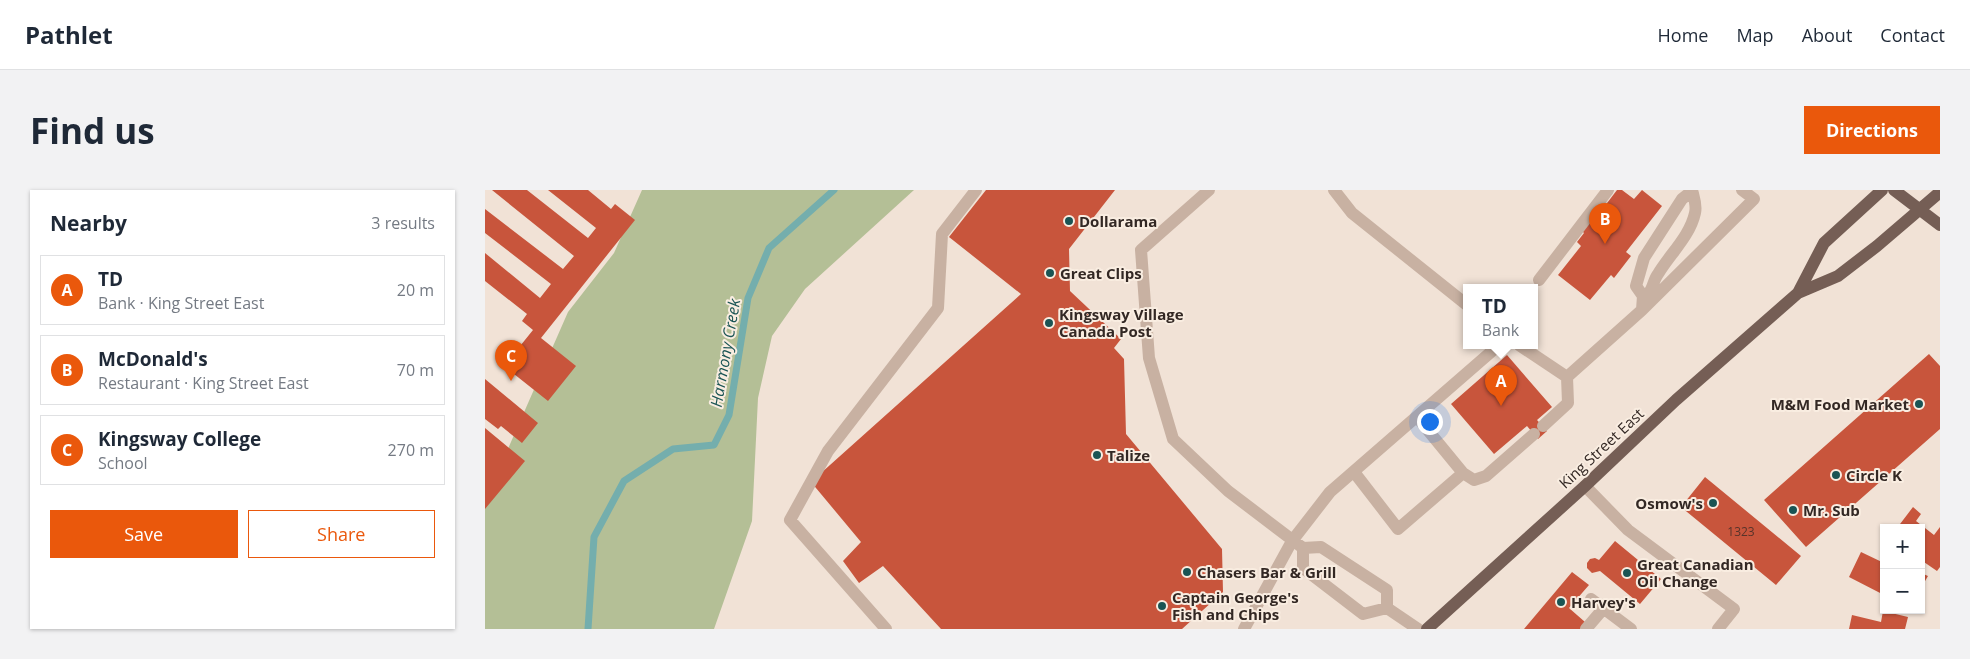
<!DOCTYPE html>
<meta charset="utf-8">
<style>
:root{--surface:#fff;--page:#f2f2f3;--text:#1f2937;--muted:#747a83;--line:#e0e1e3;--accent:#ea580c}
body{margin:0;font-family:"Open Sans",sans-serif;background:var(--page);color:var(--text)}
.controls{position:absolute;right:15px;bottom:15px;display:grid;overflow:hidden;border-radius:0px;box-shadow:0 1px 4px #0004}
.controls button{width:45px;height:45px;display:grid;place-items:center;padding:0;border:0;border-bottom:1px solid var(--line);background:var(--surface);color:var(--text);font:25px sans-serif}
.you{position:absolute;left:944px;top:231px;width:18px;height:18px;margin:-12px;border:4px solid #fff;border-radius:50%;background:#1a73e8;box-shadow:0 0 0 8px #1a73e833}
.badge{display:grid;place-items:center;width:32px;height:32px;border-radius:50%;background:var(--accent);color:#fff;font-size:16px;font-weight:700}
.pin{position:absolute;translate:-50% -41px;filter:drop-shadow(0 1px 2px #0008)}
.pin::after{content:'';position:absolute;top:26px;width:18px;height:15px;background:inherit;clip-path:polygon(0 0,100% 0,50% 100%)}
.popup{position:absolute;left:978px;top:94px;width:75px;height:65px;box-sizing:border-box;display:grid;place-content:center;border-radius:0px;background:var(--surface);filter:drop-shadow(0 1px 4px #0005);font-size:16px;white-space:nowrap;color:var(--muted)}
.popup b{font-size:19px;color:var(--text)}
.popup::after{content:'';position:absolute;left:50%;top:100%;margin-left:-10px;border:10px solid transparent;border-top-color:var(--surface)}
.list{margin:0;padding:0;list-style:none}
h2{display:flex;justify-content:space-between;align-items:center;height:65px;margin:0;padding:0 20px;font-size:21px}
h2 small{font-size:16px;font-weight:400;color:var(--muted)}
.list li{display:grid;grid-template-columns:32px 1fr auto;gap:15px;align-items:center;box-sizing:border-box;height:70px;margin:0 10px 10px;padding:0 10px;border:1px solid var(--line);border-radius:0px}
.list b{display:block;font-size:19px;white-space:nowrap}
.list p{margin:0;font-size:16px;white-space:nowrap;color:var(--muted)}
.list em{font-size:16px;font-style:normal;color:var(--muted)}
.actions{display:flex;gap:10px;padding:15px 20px}
.actions a{flex:1;padding:11px 0;border:1px solid var(--accent);border-radius:0px;text-align:center;font-size:18px;color:var(--accent)}
.actions .main{background:var(--accent);color:#fff}
.map{position:relative;flex:none;width:1455px;height:439px;overflow:hidden;border-radius:0px}
header{display:flex;align-items:center;gap:30px;box-sizing:border-box;height:70px;padding:0 25px;background:var(--surface);border-bottom:1px solid var(--line)}
header strong{font-size:24px}
nav{display:flex;gap:28px;margin-inline-start:auto;font-size:18px}
.intro{display:flex;align-items:center;justify-content:space-between;box-sizing:border-box;height:120px;padding:0 30px}
h1{margin:0;font-size:35px}
.button{padding:12px 22px;border-radius:0px;background:var(--accent);color:#fff;font-size:18px;font-weight:700}
main{display:flex;gap:30px;padding:0 30px}
aside{flex:1;background:var(--surface);border-radius:0px;box-shadow:0 1px 4px #0004}
.map>svg:first-child{display:block}
.green{fill:#b4bf96}
.lines{fill:none;stroke-linecap:round;stroke-linejoin:round}
.stream{stroke:#74aead;stroke-width:7}
.building{fill:#c8553c}
.minor{stroke:#c8b1a2;stroke-width:12}
.major{stroke:#755e55;stroke-width:12}
.poi-dot{fill:#1a5454;stroke:#f9ede1;stroke-width:2}
.labels{text-anchor:middle;dominant-baseline:central;stroke-width:4;stroke-linejoin:round;paint-order:stroke}
.number-label{font-size:12px;fill:#58332a}
.poi-label{font-size:15px;font-weight:bold;fill:#332824;stroke:#f9ede1;text-anchor:start}
.street-label{font-size:15px;fill:#332824;stroke:#f9ede1}
.water-label{font-size:16px;font-style:italic;fill:#1a5454;stroke:#f9ede1}
</style>
<header>
<strong>Pathlet</strong>
<nav><a>Home</a><a>Map</a><a>About</a><a>Contact</a></nav>
</header>
<div class="intro"><h1>Find us</h1><a class="button">Directions</a></div>
<main>
<aside>
<h2>Nearby<small>3 results</small></h2>
<ul class="list">
<li><span class="badge">A</span><div><b>TD</b><p>Bank · King Street East</p></div><em>20 m</em></li>
<li><span class="badge">B</span><div><b>McDonald's</b><p>Restaurant · King Street East</p></div><em>70 m</em></li>
<li><span class="badge">C</span><div><b>Kingsway College</b><p>School</p></div><em>270 m</em></li>
</ul>
<div class="actions"><a class="main">Save</a><a>Share</a></div>
</aside>
<div class="map">
<svg width="1455" height="439" viewBox="0 0 1455 439">
<rect width="100%" height="100%" fill="#f1e2d6"/>
<path class="green" d="M 157,0 L 429,0 L 320,99 L 287,146 L 273,208 L 267,331 L 229,439 L 0,439 L 0,287 L 22,261 L 83,122 L 129,63 Z"/>
<g class="lines">
<path class="stream" d="M 103,439 L 109,347 L 139,291 L 188,259 L 229,255 L 244,225 L 263,108 L 284,58 L 349,0"/>
</g>
<path class="building" d="M 7,0 L 42,0 L 103,48 L 111,38 L 63,0 L 103,0 L 126,19 L 130,14 L 150,30 L 56,148 L 91,176 L 63,211 L 19,176 L 48,140 L 37,131 L 42,124 L 0,91 L 0,63 L 55,108 L 66,94 L 0,43 L 0,19 L 78,79 L 89,66 Z
M 501,0 L 630,0 L 584,59 L 585,101 L 636,149 L 629,158 L 639,169 L 641,244 L 737,359 L 738,402 L 697,439 L 456,439 L 398,376 L 374,393 L 358,371 L 376,352 L 326,292 L 536,104 L 464,47 Z
M 1132,0 L 1137,0 L 1149,9 L 1157,0 L 1177,16 L 1141,62 L 1146,66 L 1129,88 L 1126,85 L 1105,110 L 1073,85 L 1096,56 L 1092,52 L 1099,43 L 1097,41 L 1108,27 L 1112,30 L 1118,22 L 1116,21 Z
M 1444,164 L 1455,176 L 1455,239 L 1321,357 L 1279,310 Z
M 1022,165 L 1067,217 L 1052,230 L 1062,241 L 1053,249 L 1042,236 L 1009,264 L 966,214 Z
M 0,189 L 53,233 L 37,253 L 16,236 L 13,239 L 0,229 Z
M 0,238 L 40,271 L 0,319 Z
M 1220,287 L 1316,366 L 1291,395 L 1196,317 Z
M 1428,317 L 1436,324 L 1431,331 L 1449,345 L 1455,337 L 1455,377 L 1452,381 L 1436,370 L 1436,338 L 1412,338 Z
M 1130,351 L 1176,389 L 1155,414 L 1115,381 L 1107,383 L 1102,378 L 1102,373 L 1105,369 L 1110,368 L 1114,370 Z
M 1376,362 L 1399,373 L 1399,405 L 1364,387 Z
M 1087,382 L 1104,395 L 1084,418 L 1100,432 L 1095,439 L 1039,439 Z
M 1436,383 L 1443,386 L 1436,398 Z
M 1398,421 L 1423,427 L 1420,439 L 1364,439 L 1367,425 L 1396,432 Z"/>
<g class="lines">
<path class="minor" d="M 724,0 L 656,60 L 664,168 L 688,249 L 743,301 L 818,358 L 836,357 L 902,400 L 902,418
M 849,0 L 867,23 L 982,115
M 1054,90 L 1123,0
M 1158,106 C 1160,105 1163,104 1165,101 C 1168,97 1169,89 1173,84 C 1185,64 1205,46 1210,23 C 1212,15 1209,8 1207,0
M 1157,120 L 1158,106 L 1151,96 L 1159,68 L 1197,9 L 1207,1
M 1034,155 L 1082,187
M 1058,236 L 1083,213 L 1082,187 L 1157,120 L 1269,9 L 1257,0
M 869,282 L 913,339 L 978,283 L 932,227
M 978,283 L 989,290 L 1001,286 L 1049,244
M 1100,296 L 1143,340 L 1249,419 L 1233,439
M 818,358 L 818,378 L 878,424 L 902,418 L 933,439
M 1106,409 L 1146,439
M 401,439 L 305,330 L 343,261 L 453,118 L 457,44 L 491,0
M 759,439 L 807,351 L 845,302 L 1014,155
M 1101,439 L 1118,419"/>
<path class="major" d="M 1409,0 L 1455,35
M 1313,103 L 1339,53 L 1397,0
M 942,439 L 1100,296 L 1191,210 L 1313,103 L 1353,86 L 1392,56 L 1455,2"/>
</g>
<g class="poi-dot">
<circle cx="584" cy="31" r="5"/>
<circle cx="565" cy="83" r="5"/>
<circle cx="564" cy="133" r="5"/>
<circle cx="1434" cy="214" r="5"/>
<circle cx="612" cy="265" r="5"/>
<circle cx="1351" cy="285" r="5"/>
<circle cx="1228" cy="313" r="5"/>
<circle cx="1308" cy="320" r="5"/>
<circle cx="702" cy="382" r="5"/>
<circle cx="1142" cy="383" r="5"/>
<circle cx="1076" cy="412" r="5"/>
<circle cx="677" cy="416" r="5"/>
</g>
<g class="labels">
<g class="number-label">
<text x="1256" y="341">1323</text>
</g>
<g class="poi-label">
<text x="594" y="31">Dollarama</text>
<text x="575" y="83">Great Clips</text>
<text x="574" y="124">Kingsway Village<tspan x="574" dy="17">Canada Post</tspan></text>
<text x="1424" y="214" text-anchor="end">M&amp;M Food Market</text>
<text x="622" y="265">Talize</text>
<text x="1361" y="285">Circle K</text>
<text x="1218" y="313" text-anchor="end">Osmow's</text>
<text x="1318" y="320">Mr. Sub</text>
<text x="1152" y="374">Great Canadian<tspan x="1152" dy="17">Oil Change</tspan></text>
<text x="712" y="382">Chasers Bar &amp; Grill</text>
<text x="687" y="407">Captain George's<tspan x="687" dy="17">Fish and Chips</tspan></text>
<text x="1086" y="412">Harvey's</text>
</g>
<g class="street-label">
<text transform="translate(1116 258) rotate(-43)">King Street East</text>
</g>
<g class="water-label">
<text transform="translate(240 163) rotate(-80)">Harmony Creek</text>
</g>
</g>
</svg>
<div class="controls">
<button>+</button>
<button>−</button>
</div>
<div class="you"></div>
<div class="pin badge" style="left:1016px;top:216px">A</div>
<div class="popup"><b>TD</b>Bank</div>
<div class="pin badge" style="left:1120px;top:54px">B</div>
<div class="pin badge" style="left:26px;top:191px">C</div>
</div>
</main>
